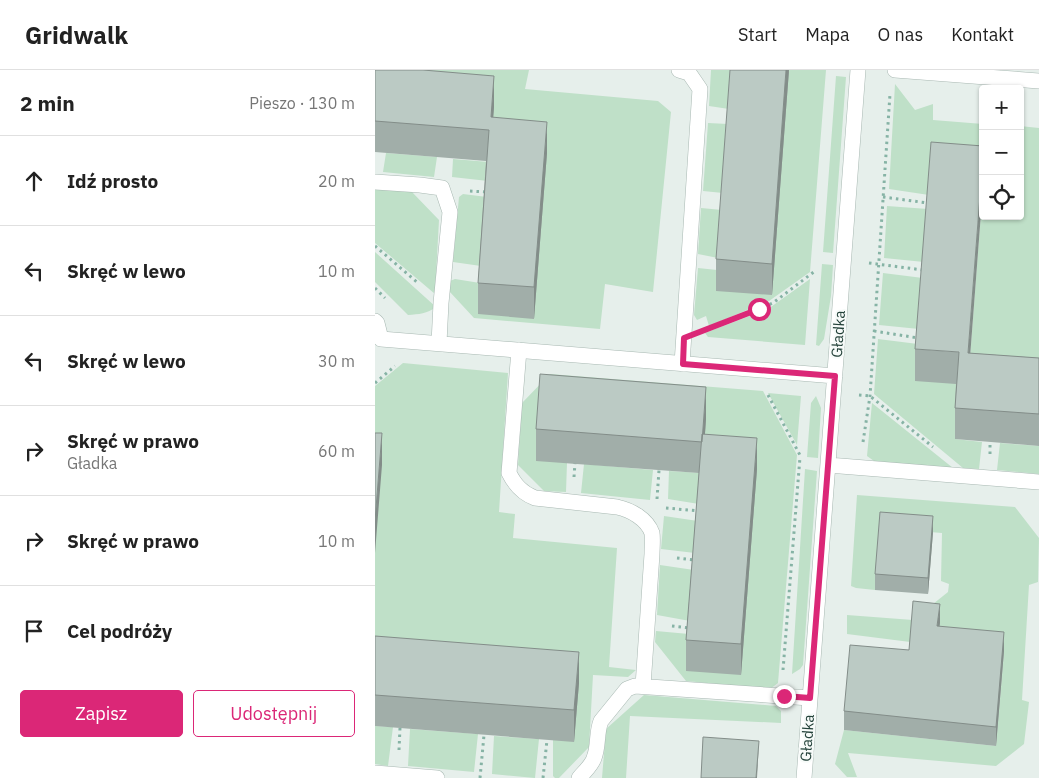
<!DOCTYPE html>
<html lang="pl">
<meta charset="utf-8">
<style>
:root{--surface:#fff;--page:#f6f6f6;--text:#222;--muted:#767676;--line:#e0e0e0;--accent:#db2777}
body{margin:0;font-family:"IBM Plex Sans",sans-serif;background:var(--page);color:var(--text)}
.controls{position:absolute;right:15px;top:15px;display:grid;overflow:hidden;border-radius:5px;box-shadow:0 1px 4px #0004}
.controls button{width:45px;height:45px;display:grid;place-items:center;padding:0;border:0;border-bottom:1px solid var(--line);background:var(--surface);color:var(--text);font:25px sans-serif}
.stop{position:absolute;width:15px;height:15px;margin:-11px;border:4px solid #db2777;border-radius:50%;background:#fff}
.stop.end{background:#db2777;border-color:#fff;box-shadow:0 1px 5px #0008}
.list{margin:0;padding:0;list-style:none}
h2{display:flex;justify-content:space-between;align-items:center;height:65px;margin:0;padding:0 20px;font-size:21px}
h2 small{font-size:16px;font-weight:400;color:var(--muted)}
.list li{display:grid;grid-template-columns:32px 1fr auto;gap:15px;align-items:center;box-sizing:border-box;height:90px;padding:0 20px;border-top:1px solid var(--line)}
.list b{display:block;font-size:19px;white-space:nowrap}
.list p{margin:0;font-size:16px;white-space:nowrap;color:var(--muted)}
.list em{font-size:16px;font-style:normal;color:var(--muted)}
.actions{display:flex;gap:10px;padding:15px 20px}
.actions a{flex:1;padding:11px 0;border:1px solid var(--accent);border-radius:5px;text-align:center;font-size:18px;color:var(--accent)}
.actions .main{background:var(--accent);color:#fff}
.icon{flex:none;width:28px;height:28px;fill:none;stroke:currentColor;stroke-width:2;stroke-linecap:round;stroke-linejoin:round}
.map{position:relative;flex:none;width:664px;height:708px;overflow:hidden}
header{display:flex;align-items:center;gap:30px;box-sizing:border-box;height:70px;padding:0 25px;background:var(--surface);border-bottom:1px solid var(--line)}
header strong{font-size:24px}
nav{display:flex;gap:28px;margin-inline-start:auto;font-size:18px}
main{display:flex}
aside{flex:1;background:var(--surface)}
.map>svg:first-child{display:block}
.green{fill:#bfe0c8}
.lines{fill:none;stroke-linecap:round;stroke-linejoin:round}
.minor-casing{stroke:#a8b8b2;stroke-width:16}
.path{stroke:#86b3a5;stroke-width:3;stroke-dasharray:2.5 4;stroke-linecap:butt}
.minor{stroke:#fff;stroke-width:15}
.wall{fill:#a1aea9}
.shaded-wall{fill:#838d89}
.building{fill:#bbcac4;stroke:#838d89}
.route{stroke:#db2777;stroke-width:6}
.labels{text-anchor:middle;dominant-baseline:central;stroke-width:4;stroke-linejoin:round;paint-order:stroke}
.street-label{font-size:15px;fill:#24423a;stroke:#f7fbf9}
</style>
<header>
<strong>Gridwalk</strong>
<nav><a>Start</a><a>Mapa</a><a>O nas</a><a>Kontakt</a></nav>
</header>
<main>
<aside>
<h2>2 min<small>Pieszo · 130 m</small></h2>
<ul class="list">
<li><svg class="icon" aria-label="ahead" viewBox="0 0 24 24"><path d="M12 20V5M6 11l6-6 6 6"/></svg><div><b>Idź prosto</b></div><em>20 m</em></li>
<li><svg class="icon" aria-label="left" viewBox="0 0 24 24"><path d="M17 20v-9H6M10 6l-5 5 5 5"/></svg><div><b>Skręć w lewo</b></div><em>10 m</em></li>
<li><svg class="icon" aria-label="left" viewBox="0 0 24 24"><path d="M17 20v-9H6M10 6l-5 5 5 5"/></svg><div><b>Skręć w lewo</b></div><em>30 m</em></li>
<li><svg class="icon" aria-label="right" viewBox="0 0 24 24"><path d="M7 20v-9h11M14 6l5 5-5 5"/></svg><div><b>Skręć w prawo</b><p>Gładka</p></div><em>60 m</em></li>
<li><svg class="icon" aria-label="right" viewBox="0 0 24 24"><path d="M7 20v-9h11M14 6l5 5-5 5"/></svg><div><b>Skręć w prawo</b></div><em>10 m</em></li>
<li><svg class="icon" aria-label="arrive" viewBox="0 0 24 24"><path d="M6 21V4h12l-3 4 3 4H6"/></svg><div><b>Cel podróży</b></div></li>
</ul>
<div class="actions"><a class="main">Zapisz</a><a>Udostępnij</a></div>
</aside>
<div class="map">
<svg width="664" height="708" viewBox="0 0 664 708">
<rect width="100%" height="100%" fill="#e6efeb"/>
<path class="green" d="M 0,0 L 154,0 L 150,19 L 283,31 L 296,42 L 278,222 L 230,214 L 225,259 L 99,248 L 74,221 L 75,211 L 80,209 L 105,213 L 171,83 Z
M 336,0 L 357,0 L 354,39 L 334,36 Z
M 414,0 L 451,0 L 435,202 L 394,231 L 334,256 L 331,246 L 322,250 L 319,245 L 323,198 L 342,200 Z
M 461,6 L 471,7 L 458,183 L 448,182 Z
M 520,14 L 540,40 L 558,34 L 558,50 L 608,54 L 608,108 L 554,125 L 514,119 Z
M 333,53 L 353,54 L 348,123 L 328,121 Z
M 645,56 L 664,58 L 664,320 L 593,314 L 608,117 L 608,146 L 645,146 Z
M 11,83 L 62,87 L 59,107 L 8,102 Z
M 78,89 L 114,92 L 113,111 L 77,107 Z
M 0,119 L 37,122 L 64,150 L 60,224 L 0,173 Z
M 88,124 L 112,127 L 106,196 L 78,192 L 84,127 Z
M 512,136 L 553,139 L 549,192 L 509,188 Z
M 326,138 L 347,140 L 343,188 L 323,184 Z
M 0,182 L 61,237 C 52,244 44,244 33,245 L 0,212 Z
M 447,194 L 458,195 L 456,226 L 449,269 L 444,276 L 441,275 Z
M 508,203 L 548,208 L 544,259 L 504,255 Z
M 435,209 L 430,275 L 333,267 L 330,263 L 393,239 Z
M 503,269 L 543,274 L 584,314 L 580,369 L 607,372 L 604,399 L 588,398 L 499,324 Z
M 28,293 L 133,303 L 124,442 L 140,444 L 138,468 L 242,478 L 234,597 L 261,600 L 253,607 L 218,605 L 214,677 L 184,708 L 180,708 L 178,706 L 178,670 L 0,597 L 0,316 Z
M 175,304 L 388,321 L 422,385 L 403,613 L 395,619 L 311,611 L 280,572 L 281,561 L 314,564 L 382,399 L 192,393 L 191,422 L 169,421 L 143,395 L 147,333 Z
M 393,323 L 426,326 L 422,375 Z
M 441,326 L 446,338 L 443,388 L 432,387 L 436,333 Z
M 497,333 L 578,398 L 499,391 L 492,386 Z
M 625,373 L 664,376 L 664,404 L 622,400 Z
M 209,394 L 278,400 L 275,430 L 206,423 Z
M 430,399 L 442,401 L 428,595 L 425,599 L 417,604 Z
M 294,401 L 327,403 L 324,434 L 293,429 Z
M 482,425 L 640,437 L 664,468 L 663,512 L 654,515 L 647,630 L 654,632 L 649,674 L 621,696 L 473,683 L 482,707 L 472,707 L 460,694 L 469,660 L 621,676 L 629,582 L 559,575 L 472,564 L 472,545 L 538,550 L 573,522 L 574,514 L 566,511 L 567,463 L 505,458 L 500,520 L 481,518 L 476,516 Z
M 289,446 L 323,451 L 320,483 L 286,479 Z
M 285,495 L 319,500 L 315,551 L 282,545 Z
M 269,625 L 401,636 L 406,641 L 406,653 L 255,646 L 251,708 L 227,708 L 231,659 Z
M 0,656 L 18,657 L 13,696 L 0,694 Z
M 35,659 L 103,664 L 99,702 L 33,696 Z
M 119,666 L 164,669 L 160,708 L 117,704 Z"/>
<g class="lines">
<defs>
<path id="minor" d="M 304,0 L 314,3 L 325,19 L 307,294
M 520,0 L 664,11
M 0,112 L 45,115 L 67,118 L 75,142 L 66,233 L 64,273
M 0,251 L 2,253 L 6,269 L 460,306
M 144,280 L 134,403 C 140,415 147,423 160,428 L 242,437 C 256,440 272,449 277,463 C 278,469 277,478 277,484 L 268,616
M 453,395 L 664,412
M 0,703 L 62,708
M 204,708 C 209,702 217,695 219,688 C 224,676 221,663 226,651 L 252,619 L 260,616 L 435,628
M 429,708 L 483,0"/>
</defs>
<use href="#minor" class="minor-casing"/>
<path class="path" d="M 95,121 L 112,122
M 508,127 L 553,133
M 0,176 L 43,213
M 494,193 L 548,200
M 0,218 L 10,228
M 334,258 L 384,239 L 398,233 L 440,201
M 499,261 L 543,268
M 0,313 L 20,296
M 393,325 L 426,387
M 484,325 L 495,326 L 558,377
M 488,372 L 495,326 L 515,24
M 615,384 L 615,372
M 199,407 L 200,393
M 282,429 L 284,400
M 291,438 L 324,441
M 302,488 L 320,490
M 297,556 L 315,558
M 408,600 L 425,387
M 24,680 L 25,658
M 105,708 L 109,665
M 168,708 L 172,670"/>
<use href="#minor" class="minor"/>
</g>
<path class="wall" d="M 0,0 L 119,37 L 118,47 L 172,83 L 159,249 L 103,244 L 103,213 L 111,91 L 0,82 Z
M 414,0 L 397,225 L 341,221 L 341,189 Z
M 540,279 L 664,288 L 664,376 L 580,369 L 580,338 L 581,314 L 540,311 Z
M 331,349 L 330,364 L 382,399 L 366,605 L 311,601 L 311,570 L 324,403 L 161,391 L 161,359 Z
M 558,462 L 553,524 L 500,520 L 500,504 Z
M 565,553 L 564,556 L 629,581 L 621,676 L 469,660 L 469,641 Z
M 0,566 L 204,613 L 199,672 L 0,656 Z"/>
<path class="shaded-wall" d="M 411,0 L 414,0 L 397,225 L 397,194 Z
M 119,6 L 119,37 L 116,78 L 116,47 Z
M 172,52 L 172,83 L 159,249 L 159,217 Z
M 608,86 L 608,117 L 593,314 L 593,283 Z
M 331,317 L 331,349 L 327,403 L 327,372 Z
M 7,363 L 7,395 L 0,483 L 0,451 Z
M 382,368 L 382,399 L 366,605 L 366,574 Z
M 558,446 L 558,462 L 553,524 L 553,508 Z
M 565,534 L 565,553 L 562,575 L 562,556 Z
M 629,562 L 629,581 L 621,676 L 621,657 Z
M 204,582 L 204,613 L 199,672 L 199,640 Z
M 384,671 L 382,708 L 381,708 Z"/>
<path class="building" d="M 0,0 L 48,0 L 119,6 L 116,47 L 172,52 L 159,217 L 103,213 L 114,60 L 0,51 Z
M 355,0 L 411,0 L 397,194 L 341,189 Z
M 556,72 L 608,76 L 608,86 L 593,283 L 664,288 L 664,344 L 580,338 L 584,282 L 540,279 Z
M 165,304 L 331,317 L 327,372 L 161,359 Z
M 0,363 L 7,363 L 0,451 Z
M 327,364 L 382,368 L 366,574 L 311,570 Z
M 505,442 L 558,446 L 553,508 L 500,504 Z
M 538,531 L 565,534 L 562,556 L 629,562 L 621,657 L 469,641 L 475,575 L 534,580 Z
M 0,566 L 204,582 L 199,640 L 0,625 Z
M 328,667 L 384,671 L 381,708 L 326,708 Z"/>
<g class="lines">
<path class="route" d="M 384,239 L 309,268 L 308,294 L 460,306 L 435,628 L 409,626"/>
</g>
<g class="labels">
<g class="street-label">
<text transform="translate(463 264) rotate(-86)">Gładka</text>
<text transform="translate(432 668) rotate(-86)">Gładka</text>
</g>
</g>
</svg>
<div class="controls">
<button>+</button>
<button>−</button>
<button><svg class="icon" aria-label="locate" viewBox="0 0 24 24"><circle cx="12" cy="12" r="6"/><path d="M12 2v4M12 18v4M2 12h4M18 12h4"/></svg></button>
</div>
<div class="stop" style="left:384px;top:239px"></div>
<div class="stop end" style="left:409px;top:626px"></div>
</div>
</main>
